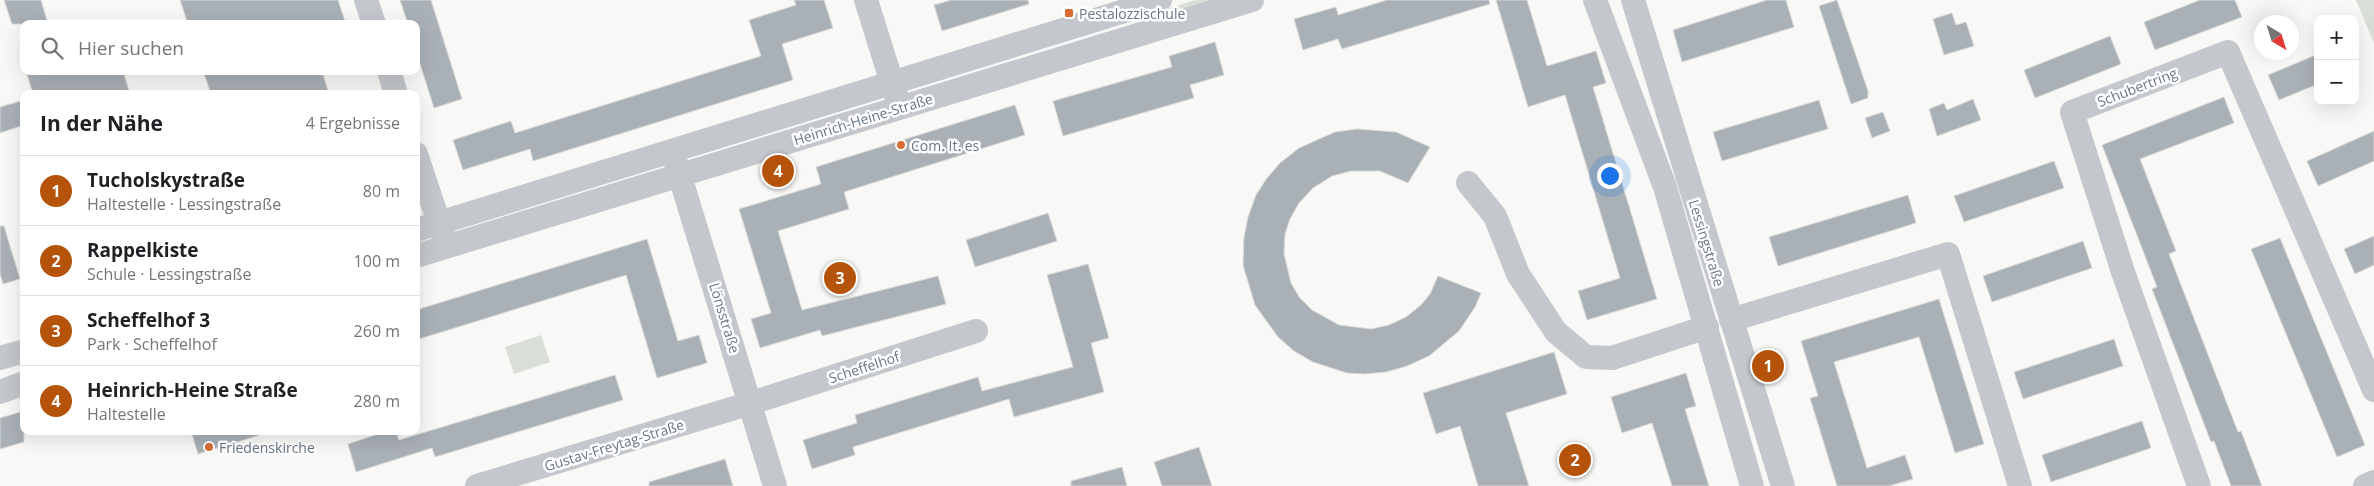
<!DOCTYPE html>
<html lang="de">
<meta charset="utf-8">
<style>
:root{--surface:#fff;--page:#f2f2f2;--text:#202124;--muted:#757577;--line:#e0e0e0;--accent:#b45309}
body{margin:0;font-family:"Open Sans",sans-serif;background:var(--page);color:var(--text)}
.controls{position:absolute;right:15px;top:15px;display:grid;overflow:hidden;border-radius:10px;box-shadow:0 5px 20px #0002}
.controls button{width:45px;height:45px;display:grid;place-items:center;padding:0;border:0;border-bottom:1px solid var(--line);background:var(--surface);color:var(--text);font:25px sans-serif}
.compass{position:absolute;left:2254px;top:15px;width:45px;height:45px;border-radius:50%;background:var(--surface);box-shadow:0 5px 20px #0002;rotate:142deg}
.you{position:absolute;left:1609px;top:175px;width:18px;height:18px;margin:-12px;border:4px solid #fff;border-radius:50%;background:#1a73e8;box-shadow:0 0 0 8px #1a73e833}
.badge{display:grid;place-items:center;width:32px;height:32px;border-radius:50%;background:var(--accent);color:#fff;font-size:16px;font-weight:700}
.pin{position:absolute;translate:-50% -50%;border:2px solid #fff;box-shadow:0 1px 5px #0006}
.list{margin:0;padding:0;list-style:none}
h2{display:flex;justify-content:space-between;align-items:center;height:65px;margin:0;padding:0 20px;font-size:21px}
h2 small{font-size:16px;font-weight:400;color:var(--muted)}
.list li{display:grid;grid-template-columns:32px 1fr auto;gap:15px;align-items:center;box-sizing:border-box;height:70px;padding:0 20px;border-top:1px solid var(--line)}
.list b{display:block;font-size:19px;white-space:nowrap}
.list p{margin:0;font-size:16px;white-space:nowrap;color:var(--muted)}
.list em{font-size:16px;font-style:normal;color:var(--muted)}
.icon{flex:none;width:28px;height:28px;fill:none;stroke:currentColor;stroke-width:2;stroke-linecap:round;stroke-linejoin:round}
.map{position:relative;flex:none;width:2374px;height:486px;overflow:hidden}
.search{position:absolute;background:var(--surface);box-shadow:0 5px 20px #0002;left:20px;top:20px;width:400px;height:55px;display:flex;align-items:center;gap:12px;box-sizing:border-box;padding:0 18px;border-radius:10px;color:var(--muted);font-size:19px}
.panel{position:absolute;background:var(--surface);box-shadow:0 5px 20px #0002;left:20px;top:90px;width:400px;height:345px;border-radius:10px}
.map>svg:first-child{display:block}
.green{fill:#d9dfd7}
.building{fill:#a9b0b6;stroke:#dadad8}
.lines{fill:none;stroke-linecap:round;stroke-linejoin:round}
.minor{stroke:#c4c7cb;stroke-width:24}
.poi-dot{fill:#d96b35;stroke:#fff;stroke-width:2}
.labels{text-anchor:middle;dominant-baseline:central;stroke-width:5;stroke-linejoin:round;paint-order:stroke}
.poi-label{font-size:14px;fill:#697685;stroke:#fff;text-anchor:start}
.street-label{font-size:14px;fill:#697685;stroke:#fff}
</style>
<div class="map">
<svg width="2374" height="486" viewBox="0 0 2374 486">
<rect width="100%" height="100%" fill="#f8f8f6"/>
<path class="green" d="M 1195,0 L 1214,0 L 1154,19 L 1152,14 Z
M 2356,0 L 2374,0 L 2374,43 Z
M 541,335 L 550,362 L 514,374 L 505,347 Z"/>
<path class="building" d="M 4,0 L 41,0 L 48,24 L 12,24 Z
M 180,0 L 338,0 L 346,24 L 188,24 Z
M 400,0 L 431,0 L 462,99 L 434,108 L 416,51 L 416,24 L 408,24 Z
M 794,0 L 824,0 L 833,28 L 782,44 L 793,80 L 533,161 L 530,149 L 463,170 L 453,140 L 511,121 L 515,133 L 761,56 L 749,20 L 796,5 Z
M 951,0 L 1028,0 L 1029,4 L 942,31 L 934,5 Z
M 1387,0 L 1489,0 L 1490,4 L 1342,49 L 1338,39 L 1303,50 L 1294,19 L 1336,7 L 1338,15 Z
M 1496,0 L 1527,0 L 1547,66 L 1596,51 L 1606,83 L 1593,87 L 1657,299 L 1587,320 L 1578,291 L 1620,278 L 1565,95 L 1528,107 Z
M 1767,0 L 1786,0 L 1794,27 L 1682,62 L 1673,30 Z
M 1837,0 L 1868,91 L 1868,98 L 1851,104 L 1819,6 Z
M 2200,0 L 2235,0 L 2242,17 L 2155,50 L 2144,22 Z
M 1952,13 L 1956,25 L 1966,22 L 1974,46 L 1944,55 L 1933,19 Z
M 2110,36 L 2121,64 L 2035,98 L 2024,70 Z
M 1215,42 L 1224,75 L 1190,85 L 1194,98 L 1063,136 L 1053,101 L 1172,67 L 1169,56 Z
M 2318,54 L 2318,84 L 2279,100 L 2268,75 Z
M 26,71 L 123,71 L 130,94 L 33,94 Z
M 203,71 L 322,71 L 329,94 L 211,94 Z
M 2224,97 L 2234,123 L 2140,159 L 2176,251 L 2169,254 L 2238,432 L 2241,431 L 2262,486 L 2231,486 L 2214,441 L 2211,442 L 2152,289 L 2157,287 L 2102,145 Z
M 1973,99 L 1981,120 L 1937,136 L 1929,109 L 1944,103 L 1947,110 Z
M 24,100 L 24,125 L 0,133 L 0,107 Z
M 1819,100 L 1828,129 L 1722,161 L 1713,132 Z
M 1015,105 L 1025,135 L 844,192 L 849,209 L 778,231 L 802,310 L 938,276 L 946,304 L 822,336 L 820,330 L 760,348 L 751,319 L 771,313 L 739,209 L 821,184 L 816,167 Z
M 1883,112 L 1890,131 L 1872,138 L 1865,118 Z
M 1357,129 L 1396,132 L 1430,147 L 1408,183 L 1380,171 L 1351,171 L 1332,176 L 1313,188 L 1299,203 L 1290,219 L 1285,234 L 1284,254 L 1291,283 L 1299,297 L 1312,310 L 1339,325 L 1371,329 L 1389,325 L 1406,317 L 1421,305 L 1430,294 L 1438,276 L 1481,293 L 1475,307 L 1459,331 L 1429,356 L 1407,366 L 1386,372 L 1364,374 L 1347,373 L 1313,362 L 1294,351 L 1278,337 L 1255,305 L 1243,265 L 1244,237 L 1248,217 L 1256,195 L 1267,178 L 1280,163 L 1299,148 L 1335,132 Z
M 2374,131 L 2374,161 L 2318,186 L 2307,161 Z
M 2054,161 L 2064,188 L 1964,222 L 1954,196 Z
M 1908,195 L 1916,223 L 1778,266 L 1769,237 Z
M 1048,213 L 1057,241 L 975,267 L 966,240 Z
M 0,226 L 4,226 L 20,279 L 3,284 L 0,274 Z
M 2374,236 L 2374,265 L 2355,274 L 2344,249 Z
M 2280,238 L 2365,445 L 2337,457 L 2251,249 Z
M 647,239 L 678,341 L 699,335 L 707,363 L 657,378 L 626,275 L 416,340 L 416,310 Z
M 2083,241 L 2092,268 L 1992,302 L 1983,276 Z
M 1088,264 L 1109,338 L 1091,343 L 1104,392 L 1014,417 L 1009,399 L 853,447 L 855,455 L 812,469 L 803,440 L 857,423 L 855,415 L 978,377 L 982,391 L 1073,367 L 1047,275 Z
M 1939,299 L 1984,444 L 1955,453 L 1919,337 L 1834,362 L 1867,468 L 1905,455 L 1913,479 L 1889,486 L 1837,486 L 1810,398 L 1818,396 L 1801,341 Z
M 2114,339 L 2123,366 L 2023,399 L 2014,372 Z
M 1554,352 L 1567,394 L 1506,413 L 1529,486 L 1478,486 L 1460,426 L 1436,434 L 1423,393 Z
M 1686,373 L 1696,406 L 1685,409 L 1709,486 L 1672,486 L 1652,423 L 1622,433 L 1611,397 Z
M 615,375 L 623,400 L 435,457 L 432,448 L 356,472 L 348,444 L 387,431 L 396,431 L 399,440 Z
M 24,411 L 24,442 L 0,449 L 0,418 Z
M 2142,421 L 2151,448 L 2051,482 L 2042,455 Z
M 191,431 L 259,431 L 260,435 L 198,454 Z
M 1199,447 L 1212,486 L 1162,486 L 1154,462 Z
M 725,459 L 733,486 L 649,486 L 649,482 Z
M 1122,467 L 1127,486 L 1071,486 L 1071,481 Z"/>
<g class="lines">
<path class="minor" d="M 366,0 L 374,24
M 866,0 L 897,99
M 1595,0 L 1665,187 L 1752,486
M 1633,0 L 1783,486
M 389,71 L 396,94
M 416,154 L 444,238
M 675,160 L 775,486
M 1468,183 L 1495,216 L 1518,274 L 1556,332 L 1586,357 L 1612,358 L 1707,327
M 416,230 L 1160,0
M 416,256 L 1252,0
M 1731,320 L 1948,254 L 2020,486
M 0,358 L 24,351
M 0,392 L 24,383
M 477,486 L 751,403 L 976,331
M 2199,486 L 2123,272 L 2072,112 L 2228,52 L 2374,390
M 2365,486 L 2374,482"/>
</g>
<g class="poi-dot">
<rect x="1064" y="8" width="10" height="10" rx="2.5"/>
<circle cx="901" cy="145" r="5"/>
<circle cx="209" cy="447" r="5"/>
</g>
<g class="labels">
<g class="poi-label">
<text x="1079" y="13">Pestalozzischule</text>
<text x="911" y="145">Com. It. es</text>
<text x="219" y="447">Friedenskirche</text>
</g>
<g class="street-label">
<text transform="translate(2137 87) rotate(-21)">Schubertring</text>
<text transform="translate(863 119) rotate(-17)">Heinrich-Heine-Straße</text>
<text transform="translate(1707 243) rotate(73)">Lessingstraße</text>
<text transform="translate(725 318) rotate(73)">Lönsstraße</text>
<text transform="translate(864 367) rotate(-18)">Scheffelhof</text>
<text transform="translate(614 445) rotate(-17)">Gustav-Freytag-Straße</text>
</g>
</g>
</svg>
<div class="controls">
<button>+</button>
<button>−</button>
</div>
<svg class="compass" viewBox="-18 -18 36 36"><path d="M0-13l5 13h-10z" fill="#e53935"/><path d="M0 13l5-13h-10z" fill="#757577"/></svg>
<div class="you"></div>
<div class="pin badge" style="left:1768px;top:366px">1</div>
<div class="pin badge" style="left:1575px;top:460px">2</div>
<div class="pin badge" style="left:840px;top:278px">3</div>
<div class="pin badge" style="left:778px;top:171px">4</div>
<div class="search"><svg class="icon" aria-label="search" viewBox="0 0 24 24"><circle cx="10" cy="10" r="6"/><path d="M15 15l6 6"/></svg>Hier suchen</div>
<section class="panel">
<h2>In der Nähe<small>4 Ergebnisse</small></h2>
<ul class="list">
<li><span class="badge">1</span><div><b>Tucholskystraße</b><p>Haltestelle · Lessingstraße</p></div><em>80 m</em></li>
<li><span class="badge">2</span><div><b>Rappelkiste</b><p>Schule · Lessingstraße</p></div><em>100 m</em></li>
<li><span class="badge">3</span><div><b>Scheffelhof 3</b><p>Park · Scheffelhof</p></div><em>260 m</em></li>
<li><span class="badge">4</span><div><b>Heinrich-Heine Straße</b><p>Haltestelle</p></div><em>280 m</em></li>
</ul>
</section>
</div>
